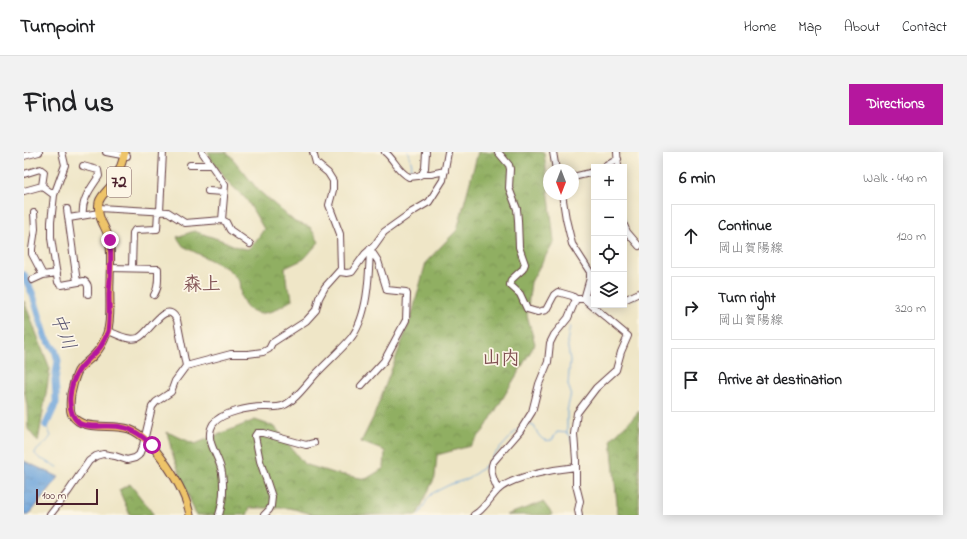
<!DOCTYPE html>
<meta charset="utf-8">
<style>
:root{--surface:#fff;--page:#f2f2f2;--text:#202124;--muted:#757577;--line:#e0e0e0;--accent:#b5179e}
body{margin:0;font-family:"Indie Flower","Klee One",sans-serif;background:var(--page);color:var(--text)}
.controls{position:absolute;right:12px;top:12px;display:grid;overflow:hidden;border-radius:0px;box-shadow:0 2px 10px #0003}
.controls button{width:36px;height:36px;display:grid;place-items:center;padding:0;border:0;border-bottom:1px solid var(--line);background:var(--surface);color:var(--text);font:20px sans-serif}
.compass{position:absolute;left:519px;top:12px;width:36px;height:36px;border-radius:50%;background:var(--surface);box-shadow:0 2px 10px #0003;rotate:180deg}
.scale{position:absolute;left:12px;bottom:10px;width:62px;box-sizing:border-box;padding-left:4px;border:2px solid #4a1f2b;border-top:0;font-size:11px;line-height:14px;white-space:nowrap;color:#4a1f2b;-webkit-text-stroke:3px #fcf5e5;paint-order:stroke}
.stop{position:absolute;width:12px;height:12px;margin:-9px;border:3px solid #b5179e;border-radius:50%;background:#fff}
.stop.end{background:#b5179e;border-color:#fff;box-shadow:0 1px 4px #0008}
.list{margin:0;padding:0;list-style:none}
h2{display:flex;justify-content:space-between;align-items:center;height:52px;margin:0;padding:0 16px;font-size:17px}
h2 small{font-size:13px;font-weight:400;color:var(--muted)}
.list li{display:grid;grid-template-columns:26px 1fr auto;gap:12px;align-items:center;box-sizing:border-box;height:64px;margin:0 8px 8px;padding:0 8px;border:1px solid var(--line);border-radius:0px}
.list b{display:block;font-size:15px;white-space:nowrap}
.list p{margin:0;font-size:13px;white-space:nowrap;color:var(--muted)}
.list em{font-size:13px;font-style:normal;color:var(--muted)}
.icon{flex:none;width:22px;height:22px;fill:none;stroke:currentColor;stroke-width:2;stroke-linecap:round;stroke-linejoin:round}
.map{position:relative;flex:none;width:615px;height:363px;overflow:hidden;border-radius:0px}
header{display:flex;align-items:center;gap:24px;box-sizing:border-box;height:56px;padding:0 20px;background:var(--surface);border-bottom:1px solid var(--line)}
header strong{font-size:19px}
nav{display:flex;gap:22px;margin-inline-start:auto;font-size:14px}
.intro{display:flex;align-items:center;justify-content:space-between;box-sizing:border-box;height:96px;padding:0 24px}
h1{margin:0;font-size:28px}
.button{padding:10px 18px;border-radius:0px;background:var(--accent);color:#fff;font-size:14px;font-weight:700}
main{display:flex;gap:24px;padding:0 24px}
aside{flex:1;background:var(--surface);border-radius:0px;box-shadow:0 2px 10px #0003}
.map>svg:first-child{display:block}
.forest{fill:url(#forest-crowns);stroke:#6d6746}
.water{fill:url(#water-ripples);stroke:#5c6283}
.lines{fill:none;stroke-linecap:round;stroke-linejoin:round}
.stream{stroke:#6da4db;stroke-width:1}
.river{stroke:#6da4db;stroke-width:7}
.minor-casing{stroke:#633d42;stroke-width:8}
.major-casing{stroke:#633d42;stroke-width:9}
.minor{stroke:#fff;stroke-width:6}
.major{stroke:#eec469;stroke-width:7}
.route{stroke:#b5179e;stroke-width:5}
.labels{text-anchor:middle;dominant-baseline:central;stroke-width:3.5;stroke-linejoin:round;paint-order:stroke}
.shield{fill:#fcf5e5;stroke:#7f5f63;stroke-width:1}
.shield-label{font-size:17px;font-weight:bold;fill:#4a1f2b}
.neighbourhood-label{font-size:19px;font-weight:bold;fill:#825355;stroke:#fcf5e5}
.water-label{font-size:19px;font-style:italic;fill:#585471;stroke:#fcf5e5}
</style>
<header>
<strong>Turnpoint</strong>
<nav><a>Home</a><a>Map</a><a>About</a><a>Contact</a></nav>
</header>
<div class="intro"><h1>Find us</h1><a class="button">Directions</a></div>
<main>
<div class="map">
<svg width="615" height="363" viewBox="0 0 615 363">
<defs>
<pattern id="forest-crowns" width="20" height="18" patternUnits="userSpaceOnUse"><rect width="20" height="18" fill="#90af62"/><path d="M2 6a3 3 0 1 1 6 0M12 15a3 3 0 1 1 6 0" fill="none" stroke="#788e51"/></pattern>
<pattern id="water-ripples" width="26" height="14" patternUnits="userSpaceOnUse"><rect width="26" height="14" fill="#6da4db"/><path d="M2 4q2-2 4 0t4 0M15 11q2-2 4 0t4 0" fill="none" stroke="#5c85b2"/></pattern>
</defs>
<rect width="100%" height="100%" fill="#fcf5e5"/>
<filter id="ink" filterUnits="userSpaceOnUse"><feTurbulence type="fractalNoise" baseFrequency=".025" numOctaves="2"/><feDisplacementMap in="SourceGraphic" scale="8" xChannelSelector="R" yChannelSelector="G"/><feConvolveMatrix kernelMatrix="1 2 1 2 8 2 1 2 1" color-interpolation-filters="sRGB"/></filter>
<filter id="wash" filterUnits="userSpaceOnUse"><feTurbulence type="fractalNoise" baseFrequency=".012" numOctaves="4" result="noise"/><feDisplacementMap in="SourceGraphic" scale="16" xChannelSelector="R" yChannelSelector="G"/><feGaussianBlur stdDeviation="0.9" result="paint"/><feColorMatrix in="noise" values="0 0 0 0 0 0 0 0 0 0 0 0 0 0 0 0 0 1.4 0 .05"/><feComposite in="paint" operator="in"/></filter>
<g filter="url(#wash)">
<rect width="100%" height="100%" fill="#efe6c7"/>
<path class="forest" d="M 184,0 L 202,0 L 205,2 L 235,39 L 271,70 L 286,75 L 295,90 L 280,107 L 261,116 L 263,134 L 267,140 L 268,148 L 249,159 L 236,162 L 223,156 L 217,145 L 215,129 L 204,117 L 159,94 L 153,85 L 170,79 L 197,88 L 216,96 L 224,97 L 231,90 L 240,77 L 223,48 L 204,30 L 186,6 Z
M 454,0 L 520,0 L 530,89 L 507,130 L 503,163 L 511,192 L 460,278 L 446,294 L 413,303 L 411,325 L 393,363 L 291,363 L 266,356 L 226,356 L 223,363 L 172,363 L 149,304 L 143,280 L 171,292 L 231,268 L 251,275 L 280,312 L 309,321 L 342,327 L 360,316 L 361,299 L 337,290 L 349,266 L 387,166 L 402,110 L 433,78 Z
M 0,149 L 26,217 L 14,290 L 4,277 L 3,254 L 0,236 Z
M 615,259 L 615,363 L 594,363 L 587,287 L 608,267 Z
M 106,332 L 130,363 L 106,363 L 95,338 Z
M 519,350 L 529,363 L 482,363 Z"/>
<path class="water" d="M 0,309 L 35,325 L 5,363 L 0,363 Z"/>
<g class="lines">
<path class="stream" d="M 384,21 L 388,13 L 384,0
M 600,65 L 602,71
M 610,147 L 615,144
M 546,174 L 543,190 L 546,208 L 544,233 L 547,241 L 543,259 L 543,281 L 546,283 L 548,292
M 502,275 L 506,273 L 510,274 C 514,282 517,291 528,288 L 533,280 L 543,281
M 24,277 L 27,284 C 23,291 17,294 11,300 L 11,302 L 15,306 L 34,315
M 395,363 L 404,346 L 409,341 L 427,332 L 444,327 L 465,311 L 468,305 L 494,277"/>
<path class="river" d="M 0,123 L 9,143 L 22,186 L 31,198 L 34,209 L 31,228 L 32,241 L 32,251 L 22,273"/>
</g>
</g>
<g filter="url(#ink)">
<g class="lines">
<defs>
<path id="minor" d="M 38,0 L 41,13 L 30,43 L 27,70 L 27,86 L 34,130 L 38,133 L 60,129 C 65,132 64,136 64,142
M 82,0 L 103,4
M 361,0 C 370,7 374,20 385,25 L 394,24 L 398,22 L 407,22 L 421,19
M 474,0 L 485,13 L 486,17 L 485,36 L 493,57 L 494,68 L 495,95 L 501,112 L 499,117 L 487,128 L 486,133 L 496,142 L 503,157 L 513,160 L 522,158 L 530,143 L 534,140 L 548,144 L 552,147 L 560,147 L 565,146 L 570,146
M 529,0 L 532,18
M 593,0 L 594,15
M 0,4 L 15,0
M 166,13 L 187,13
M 59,14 L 74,18 L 75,24 C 67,36 57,48 59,63
M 580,15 L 594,7
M 0,22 L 16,17 L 20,20 L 18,34
M 398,22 L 401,16 L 402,0
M 549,25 L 570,20
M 18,34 L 30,43
M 0,39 L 18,34
M 184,39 L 200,40
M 538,42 L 542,67 L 548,92 L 566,120 L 566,126 L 560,147
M 75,56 L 144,60 L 161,71 L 198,68 L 201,33 L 178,0
M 43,57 L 53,130
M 136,59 L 139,0
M 10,61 L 11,77 L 8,97 L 8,102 L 19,123
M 45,66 L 75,61
M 198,68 L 202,70 L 206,78 L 226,92
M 600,73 L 603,80 L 615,94
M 86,116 L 134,117 C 134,126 135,136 130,143
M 108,116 L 109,81 L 111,78 L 133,77 L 134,59
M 316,120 L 323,121 L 328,120 L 341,102 L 350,94 L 360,80 L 388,60 L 405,50 L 419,28 L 424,0
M 8,128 L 19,123 L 33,121
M 600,148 L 615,141
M 84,179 C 93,182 103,189 114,186 C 125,182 142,145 153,168 L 162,214
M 337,234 L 360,209 L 382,168 L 383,142 L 382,140 L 363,138 L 354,109 L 346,97
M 474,338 C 470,328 465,320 469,310 L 496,279 L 508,260 L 515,232 L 524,210 L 526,191 L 530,183 L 544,166 L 552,147
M 26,363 L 44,340 L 65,309 L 72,304 L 79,302 L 91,304 L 103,308 L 111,306 L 115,303 L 119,293 L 128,255 L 132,250 L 147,240 L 151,229 L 162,214 L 207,202 L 224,202 L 239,200 L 245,197 L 248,191 L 282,169 L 292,158 L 295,146 L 301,135 L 317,117 L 316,82 L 305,53 L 309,38 L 309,29 L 304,21 L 292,11 L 289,0
M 195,363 C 199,350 200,334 198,321 C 196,304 179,289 189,272 C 197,260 227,255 240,255 C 246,255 252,256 258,254 C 269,251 283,232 291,223 C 303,210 316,199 327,186 C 344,164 345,124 346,97
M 240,363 L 245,358 L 247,354 L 248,345 L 236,309 L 231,284 L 233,281 L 239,281 L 282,293 L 290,291
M 450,363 C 461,357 466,345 475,337 C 490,324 532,317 552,315
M 555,363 L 554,358 L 556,349 L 552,333 L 552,308 L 550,282 L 553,261 L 572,236 L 592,218 L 597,200 L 604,184 L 560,147"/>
<path id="major" d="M 101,0 C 98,11 95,22 89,31 C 85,37 77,43 75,50 C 72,66 82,74 85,87 C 88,101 86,116 86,130 C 85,145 88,167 83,181 C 80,189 77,196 71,202 C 66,208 59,212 54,219 C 50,227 49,234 47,242 C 46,249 45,257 48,263 C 58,280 88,271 105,277 C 130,286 161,337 166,363"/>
</defs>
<use href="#minor" class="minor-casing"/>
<use href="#major" class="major-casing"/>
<use href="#minor" class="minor"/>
<use href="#major" class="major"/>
</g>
</g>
<g class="lines" filter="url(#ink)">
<path class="route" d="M 86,88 C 88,106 86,125 85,143 C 85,154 86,168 84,179 C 78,200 66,203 55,218 C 46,231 40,259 55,271 C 64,277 86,272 97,275 C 110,277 119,285 128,293"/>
</g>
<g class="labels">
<rect class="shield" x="83" y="15" width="24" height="30" rx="3"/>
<g class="shield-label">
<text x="95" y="30">72</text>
</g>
<g class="neighbourhood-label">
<text x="178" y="133">森上</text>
<text x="477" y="207">山内</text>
</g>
<g class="water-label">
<text transform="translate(38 180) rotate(68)">中川</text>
</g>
</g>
</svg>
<div class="controls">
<button>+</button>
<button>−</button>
<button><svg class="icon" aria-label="locate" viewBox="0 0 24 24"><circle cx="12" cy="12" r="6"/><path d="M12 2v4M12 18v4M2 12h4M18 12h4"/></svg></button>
<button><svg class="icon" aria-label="layers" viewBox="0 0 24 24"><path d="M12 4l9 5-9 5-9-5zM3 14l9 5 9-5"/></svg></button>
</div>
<svg class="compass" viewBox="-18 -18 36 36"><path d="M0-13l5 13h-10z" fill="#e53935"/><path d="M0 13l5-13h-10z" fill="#757577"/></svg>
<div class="scale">100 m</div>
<div class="stop" style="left:128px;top:293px"></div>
<div class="stop end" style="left:86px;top:88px"></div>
</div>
<aside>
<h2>6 min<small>Walk · 440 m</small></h2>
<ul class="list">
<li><svg class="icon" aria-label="ahead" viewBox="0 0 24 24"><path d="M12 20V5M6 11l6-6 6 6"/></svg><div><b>Continue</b><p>岡山賀陽線</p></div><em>120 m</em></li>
<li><svg class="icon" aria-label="right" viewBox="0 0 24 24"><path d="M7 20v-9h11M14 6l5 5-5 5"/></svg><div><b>Turn right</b><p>岡山賀陽線</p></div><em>320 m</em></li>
<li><svg class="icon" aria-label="arrive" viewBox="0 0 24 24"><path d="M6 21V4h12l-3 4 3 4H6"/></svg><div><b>Arrive at destination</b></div></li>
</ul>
</aside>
</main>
